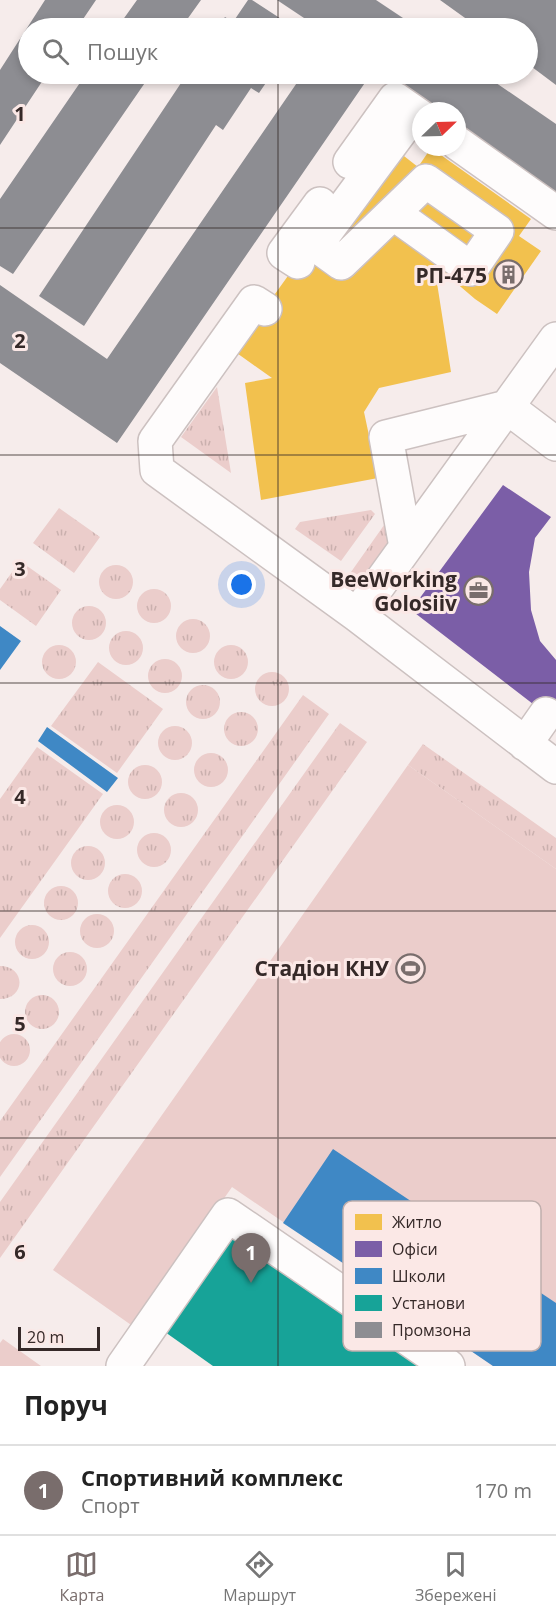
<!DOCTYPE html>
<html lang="uk">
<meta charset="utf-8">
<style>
:root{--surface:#fff;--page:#f6f6f6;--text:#222;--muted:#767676;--line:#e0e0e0;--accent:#796d6c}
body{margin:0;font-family:"Open Sans",sans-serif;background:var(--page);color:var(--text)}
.compass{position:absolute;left:412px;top:102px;width:54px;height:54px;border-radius:50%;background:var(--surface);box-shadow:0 3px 9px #0003;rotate:67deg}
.scale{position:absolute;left:18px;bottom:15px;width:82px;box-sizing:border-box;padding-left:6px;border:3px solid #352928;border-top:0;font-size:16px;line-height:21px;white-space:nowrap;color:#352928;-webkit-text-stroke:4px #fbe8e6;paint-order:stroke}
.you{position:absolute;left:242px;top:585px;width:21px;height:21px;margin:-15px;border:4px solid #fff;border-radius:50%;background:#1a73e8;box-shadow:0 0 0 9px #1a73e833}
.badge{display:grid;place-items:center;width:39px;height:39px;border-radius:50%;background:var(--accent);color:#fff;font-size:20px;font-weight:700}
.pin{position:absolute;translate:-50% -50px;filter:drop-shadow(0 2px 3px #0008)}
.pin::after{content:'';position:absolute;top:32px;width:21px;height:18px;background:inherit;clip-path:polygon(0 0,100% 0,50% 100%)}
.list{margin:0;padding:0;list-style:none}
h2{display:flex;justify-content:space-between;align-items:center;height:78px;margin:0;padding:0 24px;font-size:26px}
h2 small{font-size:20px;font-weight:400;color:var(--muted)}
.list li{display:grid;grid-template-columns:39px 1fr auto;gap:18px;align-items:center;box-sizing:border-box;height:90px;padding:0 24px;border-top:2px solid var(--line)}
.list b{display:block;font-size:22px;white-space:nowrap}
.list p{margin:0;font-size:20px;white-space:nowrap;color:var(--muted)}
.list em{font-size:20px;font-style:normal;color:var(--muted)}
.icon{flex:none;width:33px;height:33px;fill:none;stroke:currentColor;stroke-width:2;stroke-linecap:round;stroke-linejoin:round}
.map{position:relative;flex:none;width:556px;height:1366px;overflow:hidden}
.search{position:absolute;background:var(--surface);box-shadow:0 3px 9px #0003;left:18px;right:18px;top:18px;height:66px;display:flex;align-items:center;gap:15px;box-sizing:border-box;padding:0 21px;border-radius:33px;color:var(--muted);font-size:22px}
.sheet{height:168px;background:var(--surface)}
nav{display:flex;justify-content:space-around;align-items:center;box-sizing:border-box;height:84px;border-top:2px solid var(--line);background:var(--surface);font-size:16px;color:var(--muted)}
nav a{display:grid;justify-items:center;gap:3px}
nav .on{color:var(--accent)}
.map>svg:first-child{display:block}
.grass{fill:url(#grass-tufts)}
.pitch{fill:#ebcdcb}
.homes{fill:#f2c14e}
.offices{fill:#7b5ea7}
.schools{fill:#3f88c5}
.public{fill:#17a398}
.industry{fill:#8d8d92}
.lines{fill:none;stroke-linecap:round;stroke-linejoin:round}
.minor-casing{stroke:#ccc1c0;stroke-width:36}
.minor{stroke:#fefcfc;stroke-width:33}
.grid{fill:none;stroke:#352928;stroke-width:1.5;stroke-opacity:0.55}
.labels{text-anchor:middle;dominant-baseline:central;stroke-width:6;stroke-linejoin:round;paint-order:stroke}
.poi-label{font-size:21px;font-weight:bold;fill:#352928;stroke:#fbe8e6;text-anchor:end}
.key{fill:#fbe8e6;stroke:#c0afad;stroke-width:1.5}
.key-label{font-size:16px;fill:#352928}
.grid-label{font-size:20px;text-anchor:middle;font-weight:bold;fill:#352928;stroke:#fbe8e6;stroke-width:6;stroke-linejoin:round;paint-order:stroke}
</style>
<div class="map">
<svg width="556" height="1366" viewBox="0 0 556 1366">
<defs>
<pattern id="grass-tufts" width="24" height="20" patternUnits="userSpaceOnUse" patternTransform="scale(1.5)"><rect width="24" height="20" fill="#ebcdcb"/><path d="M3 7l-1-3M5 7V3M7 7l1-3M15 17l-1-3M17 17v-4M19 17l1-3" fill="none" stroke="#cab0ae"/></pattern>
</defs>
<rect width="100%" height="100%" fill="#f6eceb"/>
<path class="grass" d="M 217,387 L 231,473 L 181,437 Z
M 59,508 L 100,537 L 74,573 L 33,543 Z
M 371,510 L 375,514 L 341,561 L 295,529 L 300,522 Z
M 389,518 L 394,549 L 365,579 L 351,572 Z
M 20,561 L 61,590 L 36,626 L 0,600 L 0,589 Z
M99 582a17 17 0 1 1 34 0a17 17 0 1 1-34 0Z
M137 606a17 17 0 1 1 34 0a17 17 0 1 1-34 0Z
M72 623a17 17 0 1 1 34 0a17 17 0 1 1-34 0Z
M176 636a17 17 0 1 1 34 0a17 17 0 1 1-34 0Z
M109 648a17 17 0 1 1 34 0a17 17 0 1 1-34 0Z
M42 662a17 17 0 1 1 34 0a17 17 0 1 1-34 0Z
M214 662a17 17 0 1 1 34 0a17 17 0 1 1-34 0Z
M148 676a17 17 0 1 1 34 0a17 17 0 1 1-34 0Z
M 98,662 L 163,709 L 117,773 L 51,726 Z
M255 689a17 17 0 1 1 34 0a17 17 0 1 1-34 0Z
M186 702a17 17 0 1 1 34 0a17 17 0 1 1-34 0Z
M 303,695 L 329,714 L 0,1177 L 0,1121 Z
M224 729a17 17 0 1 1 34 0a17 17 0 1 1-34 0Z
M 340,723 L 367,742 L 0,1258 L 0,1202 Z
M158 743a17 17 0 1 1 34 0a17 17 0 1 1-34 0Z
M 423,744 L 556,838 L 556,869 L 408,765 Z
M 37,747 L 103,794 L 0,938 L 0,799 Z
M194 770a17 17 0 1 1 34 0a17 17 0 1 1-34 0Z
M128 782a17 17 0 1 1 34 0a17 17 0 1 1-34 0Z
M164 810a17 17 0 1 1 34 0a17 17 0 1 1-34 0Z
M100 822a17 17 0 1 1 34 0a17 17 0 1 1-34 0Z
M137 850a17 17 0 1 1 34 0a17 17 0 1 1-34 0Z
M71 863a17 17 0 1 1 34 0a17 17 0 1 1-34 0Z
M108 891a17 17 0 1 1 34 0a17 17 0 1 1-34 0Z
M44 903a17 17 0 1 1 34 0a17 17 0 1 1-34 0Z
M80 931a17 17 0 1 1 34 0a17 17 0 1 1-34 0Z
M15 942a17 17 0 1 1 34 0a17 17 0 1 1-34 0Z
M53 969a17 17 0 1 1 34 0a17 17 0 1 1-34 0Z
M 0,966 C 26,966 26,999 0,999 Z
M25 1012a17 17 0 1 1 34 0a17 17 0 1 1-34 0Z
M-2 1050a16 16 0 1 1 32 0a16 16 0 1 1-32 0Z"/>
<path class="pitch" d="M 408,765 L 556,869 L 556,1366 L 493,1366 L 232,1187 L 134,1327 L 53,1270 Z
M 3,1339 L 41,1366 L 0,1366 L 0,1343 Z"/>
<path class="homes" d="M 397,124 L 395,149 L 418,167 L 431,148 L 531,219 L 519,236 L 541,251 L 497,314 L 475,299 L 434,264 L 451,372 L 379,388 L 364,412 L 378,478 L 261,500 L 245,383 L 272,378 L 234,351 Z"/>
<path class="offices" d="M 503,485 L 551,517 L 535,538 L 529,572 L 531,610 L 540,641 L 556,660 L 556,704 L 546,714 L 411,610 Z"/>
<path class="schools" d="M 0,626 L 21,641 L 0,670 Z
M 47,727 L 118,778 L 107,792 L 38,741 Z
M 333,1149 L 496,1258 L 446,1332 L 283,1223 Z
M 517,1277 L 556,1303 L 556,1366 L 493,1366 L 468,1349 Z"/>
<path class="public" d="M 234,1233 L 422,1366 L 213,1366 L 165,1332 Z"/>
<path class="industry" d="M 45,0 L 96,0 L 77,28 L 28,28 L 28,74 L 47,74 L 0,145 L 0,70 Z
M 137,0 L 201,0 L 181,28 L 117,28 Z
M 248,0 L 252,0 L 295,28 L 217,28 L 225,17 L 233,22 Z
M 277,0 L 376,0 L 418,28 L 319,28 Z
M 440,0 L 556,0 L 556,85 L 528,64 L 528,28 L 479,28 Z
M 86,74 L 151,74 L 13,274 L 0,266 L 0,199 Z
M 187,74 L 272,74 L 259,93 L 251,88 L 223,130 L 216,125 L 84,326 L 39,296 Z
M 303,74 L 371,74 L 117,443 L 0,363 L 0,285 L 107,359 Z
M 378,74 L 483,74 L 556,124 L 556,196 L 457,128 L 457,111 L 433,111 Z"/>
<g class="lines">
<defs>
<path id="minor" d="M 457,143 L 556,213
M 350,162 L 395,99 L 421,117
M 393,213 L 471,269 L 497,231 L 426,181 L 341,263 L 316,245 L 414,113
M 298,262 L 284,253 L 320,204
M 265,309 L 254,302 L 155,441 L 157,470 L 357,615 L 556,339
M 406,547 L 386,437 L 507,407 L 556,444
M 357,615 L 556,767
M 525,744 L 546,714
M 123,1366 L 228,1215 L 448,1366"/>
</defs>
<use href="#minor" class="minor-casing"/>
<use href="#minor" class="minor"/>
</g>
<path class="grid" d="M 278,0 L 278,28M 278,74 L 278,1366M 0,228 L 556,228M 0,455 L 556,455M 0,683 L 556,683M 0,911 L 556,911M 0,1138 L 556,1138"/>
<defs>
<symbol id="building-ring" viewBox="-11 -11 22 22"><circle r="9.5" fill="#fbe8e6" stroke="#796d6c" stroke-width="1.5"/><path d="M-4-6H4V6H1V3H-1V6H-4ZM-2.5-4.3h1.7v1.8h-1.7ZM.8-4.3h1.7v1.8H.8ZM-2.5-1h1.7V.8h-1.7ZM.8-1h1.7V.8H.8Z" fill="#796d6c"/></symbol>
<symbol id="office-ring" viewBox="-11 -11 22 22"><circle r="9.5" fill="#fbe8e6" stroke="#796d6c" stroke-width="1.5"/><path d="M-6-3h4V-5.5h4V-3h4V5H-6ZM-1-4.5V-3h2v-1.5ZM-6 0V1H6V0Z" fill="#796d6c"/></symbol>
<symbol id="stadium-ring" viewBox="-11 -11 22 22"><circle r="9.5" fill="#fbe8e6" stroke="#796d6c" stroke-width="1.5"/><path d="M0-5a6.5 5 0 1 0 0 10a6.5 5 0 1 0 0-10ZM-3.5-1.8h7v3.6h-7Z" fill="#796d6c"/></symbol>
</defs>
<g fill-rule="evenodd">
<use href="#building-ring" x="492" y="258" width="33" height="33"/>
<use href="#office-ring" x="462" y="574" width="33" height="33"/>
<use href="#stadium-ring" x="394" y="952" width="33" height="33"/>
</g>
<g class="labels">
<g class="poi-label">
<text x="487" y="275">РП-475</text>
<text x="457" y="579">BeeWorking<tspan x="457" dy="24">Golosiiv</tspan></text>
<text x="389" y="968">Стадіон КНУ</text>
</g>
</g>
<rect x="343" y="1201" width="198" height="150" rx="9" class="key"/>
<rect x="355" y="1214" width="27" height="16" fill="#f2c14e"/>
<rect x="355" y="1241" width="27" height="16" fill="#7b5ea7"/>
<rect x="355" y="1268" width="27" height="16" fill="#3f88c5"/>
<rect x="355" y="1295" width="27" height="16" fill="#17a398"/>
<rect x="355" y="1322" width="27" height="16" fill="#8d8d92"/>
<g class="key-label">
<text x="392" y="1228">Житло</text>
<text x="392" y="1255">Офіси</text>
<text x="392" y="1282">Школи</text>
<text x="392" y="1309">Установи</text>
<text x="392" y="1336">Промзона</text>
</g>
<g class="grid-label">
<text x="20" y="121">1</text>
<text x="20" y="348">2</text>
<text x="20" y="576">3</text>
<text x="20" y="804">4</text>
<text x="20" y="1031">5</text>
<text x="20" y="1259">6</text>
</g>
</svg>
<svg class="compass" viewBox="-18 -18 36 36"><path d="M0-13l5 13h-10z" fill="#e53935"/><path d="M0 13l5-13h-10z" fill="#767676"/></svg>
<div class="scale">20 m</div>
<div class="you"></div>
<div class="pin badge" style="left:251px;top:1283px">1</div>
<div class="search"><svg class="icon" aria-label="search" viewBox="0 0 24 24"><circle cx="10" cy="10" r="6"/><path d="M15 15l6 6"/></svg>Пошук</div>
</div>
<section class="sheet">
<h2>Поруч<small></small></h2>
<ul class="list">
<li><span class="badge">1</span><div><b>Спортивний комплекс</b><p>Спорт</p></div><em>170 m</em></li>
</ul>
</section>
<nav>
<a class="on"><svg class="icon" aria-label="map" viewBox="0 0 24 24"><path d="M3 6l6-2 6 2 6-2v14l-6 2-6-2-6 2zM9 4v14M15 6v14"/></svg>Карта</a>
<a><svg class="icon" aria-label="directions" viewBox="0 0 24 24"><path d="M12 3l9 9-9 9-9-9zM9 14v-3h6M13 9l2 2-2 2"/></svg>Маршрут</a>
<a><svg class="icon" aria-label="saved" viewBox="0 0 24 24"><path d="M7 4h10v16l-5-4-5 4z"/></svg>Збережені</a>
</nav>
